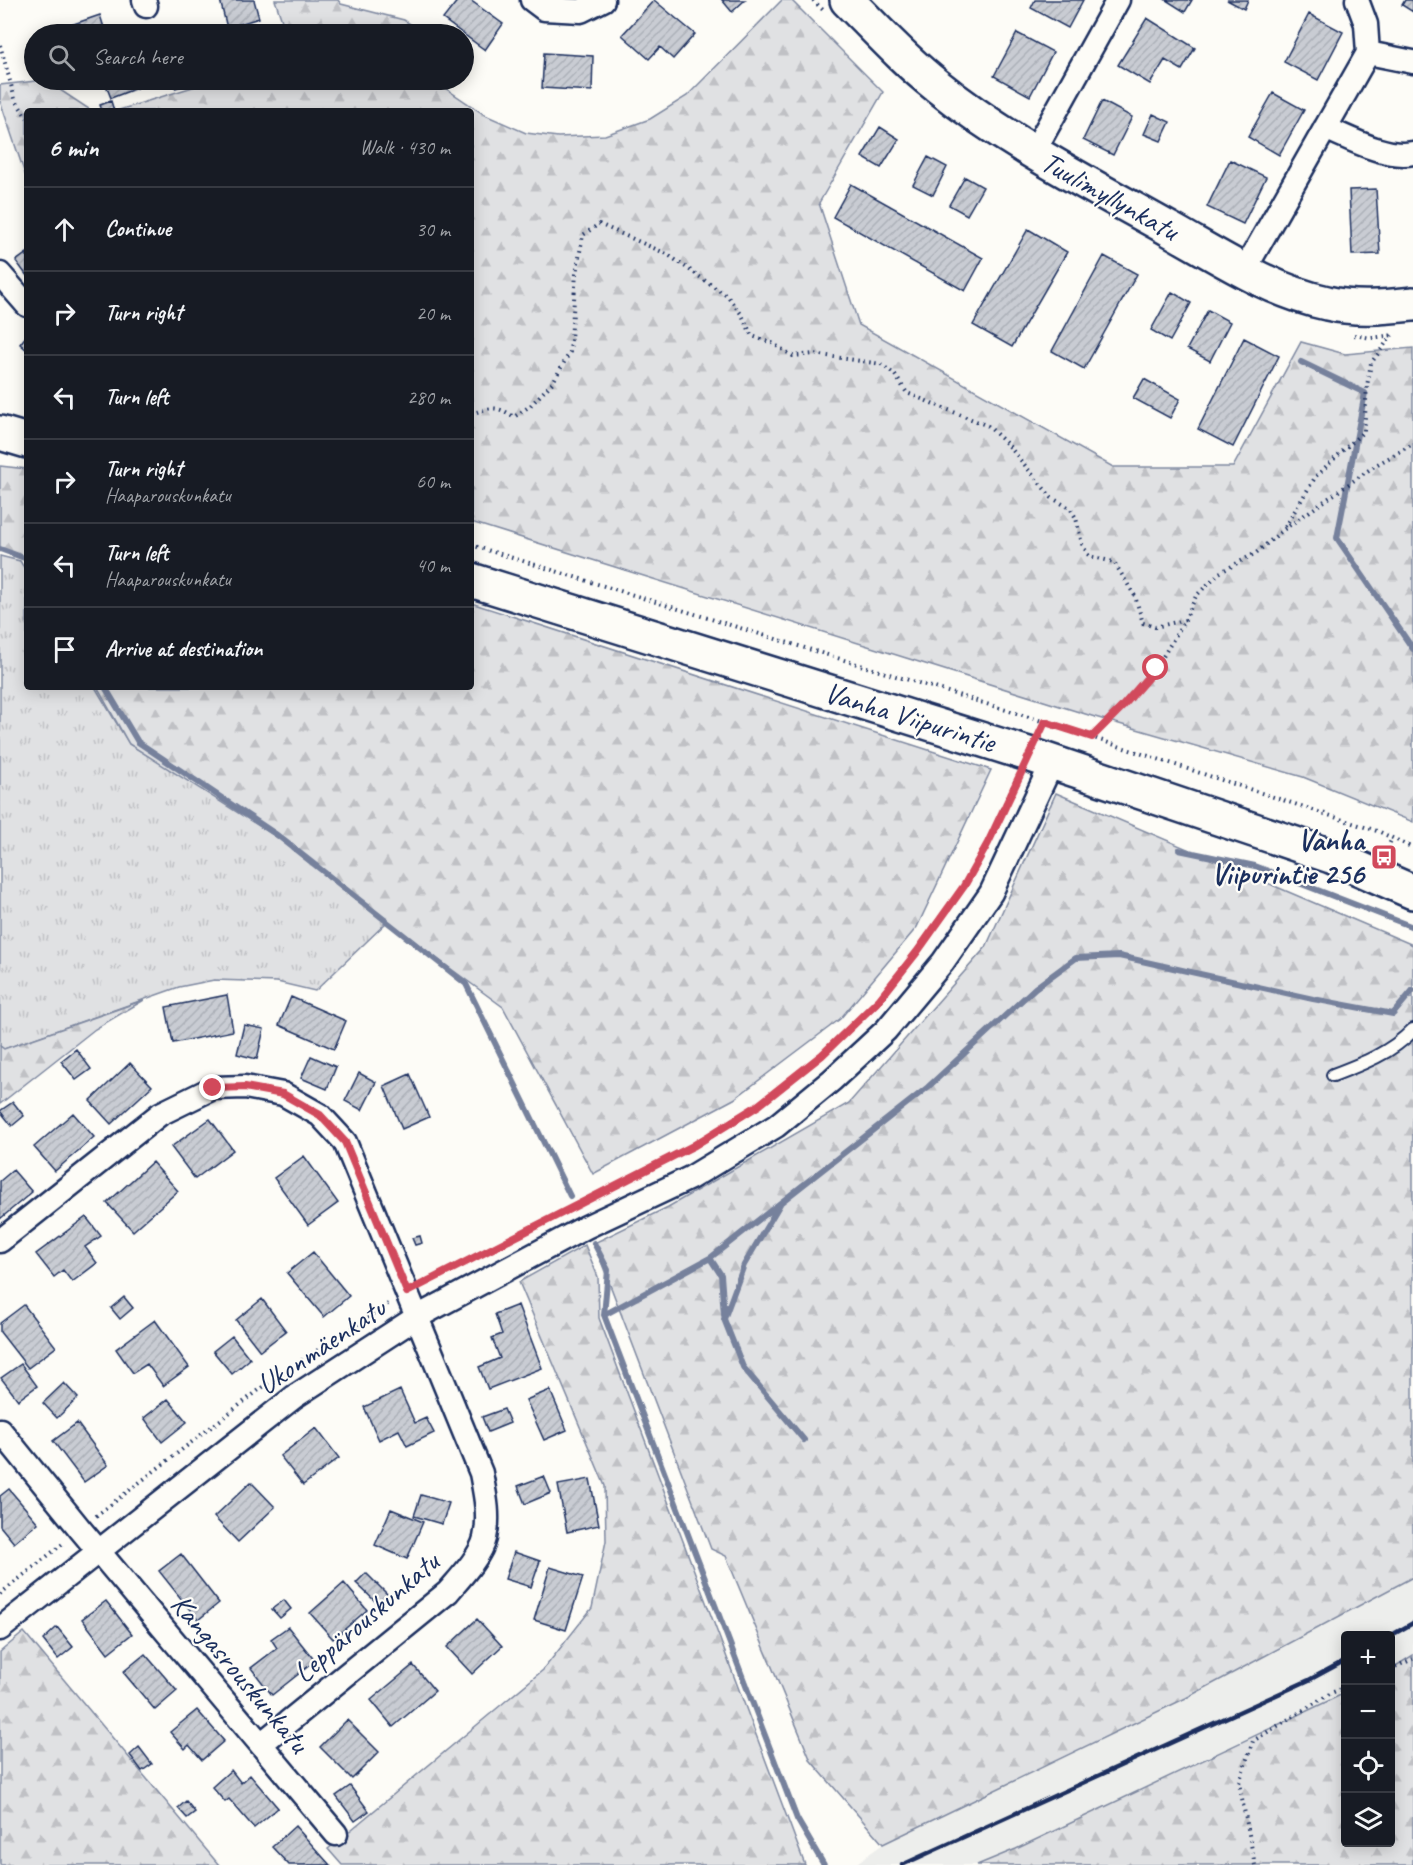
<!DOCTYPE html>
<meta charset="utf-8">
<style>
:root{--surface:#171b24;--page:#242831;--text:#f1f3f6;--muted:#9ea1a6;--line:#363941}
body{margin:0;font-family:Caveat,sans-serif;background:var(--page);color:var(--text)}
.controls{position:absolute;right:18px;bottom:18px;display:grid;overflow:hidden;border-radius:6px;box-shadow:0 3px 15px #0003}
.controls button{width:54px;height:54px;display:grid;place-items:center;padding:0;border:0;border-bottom:2px solid var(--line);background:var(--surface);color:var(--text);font:30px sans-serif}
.stop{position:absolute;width:18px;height:18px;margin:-14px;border:4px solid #d1495b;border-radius:50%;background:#fff}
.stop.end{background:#d1495b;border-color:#fff;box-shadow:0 2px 6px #0008}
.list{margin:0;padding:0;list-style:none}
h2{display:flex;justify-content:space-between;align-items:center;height:78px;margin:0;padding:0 24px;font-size:26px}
h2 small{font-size:20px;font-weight:400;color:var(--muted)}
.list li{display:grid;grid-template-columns:39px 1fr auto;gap:18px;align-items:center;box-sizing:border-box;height:84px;padding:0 24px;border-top:2px solid var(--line)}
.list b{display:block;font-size:22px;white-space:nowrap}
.list p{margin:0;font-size:20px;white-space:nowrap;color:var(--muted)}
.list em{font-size:20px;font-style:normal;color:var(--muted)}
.icon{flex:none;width:33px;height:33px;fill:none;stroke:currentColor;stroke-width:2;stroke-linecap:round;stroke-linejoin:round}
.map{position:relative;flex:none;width:1413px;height:1865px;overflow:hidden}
.search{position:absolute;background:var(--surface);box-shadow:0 3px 15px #0003;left:24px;top:24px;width:450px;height:66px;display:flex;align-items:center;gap:15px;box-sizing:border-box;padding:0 21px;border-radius:33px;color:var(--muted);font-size:22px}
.panel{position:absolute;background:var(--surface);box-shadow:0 3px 15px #0003;left:24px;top:108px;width:450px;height:582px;border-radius:6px}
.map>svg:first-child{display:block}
.built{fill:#edeeec}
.grass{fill:url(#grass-tufts);stroke:#7e88a0;stroke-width:1.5}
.forest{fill:url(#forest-firs);stroke:#7e88a0;stroke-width:1.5}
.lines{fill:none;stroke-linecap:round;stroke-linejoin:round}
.stream{stroke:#76819c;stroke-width:6}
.building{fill:url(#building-hatch);stroke:#1b2f5e;stroke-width:1.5}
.lane-casing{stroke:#1b2f5e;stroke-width:16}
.street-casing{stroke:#1b2f5e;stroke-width:27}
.secondary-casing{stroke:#1b2f5e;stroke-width:38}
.path{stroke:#1b2f5e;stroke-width:4;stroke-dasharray:1.5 4.5;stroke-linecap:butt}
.lane{stroke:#fdfcf7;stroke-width:12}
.street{stroke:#fdfcf7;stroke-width:22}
.secondary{stroke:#fdfcf7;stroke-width:33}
.rail{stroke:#1b2f5e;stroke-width:4.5}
.route{stroke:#d1495b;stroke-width:8}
.labels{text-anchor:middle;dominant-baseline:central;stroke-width:4.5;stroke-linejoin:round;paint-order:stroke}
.street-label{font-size:30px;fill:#1b2f5e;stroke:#fdfcf7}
.poi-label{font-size:30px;font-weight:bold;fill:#1b2f5e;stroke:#fdfcf7;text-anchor:end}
</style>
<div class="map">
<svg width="1413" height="1865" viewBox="0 0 1413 1865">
<defs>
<pattern id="grass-tufts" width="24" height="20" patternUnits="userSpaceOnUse" patternTransform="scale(1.5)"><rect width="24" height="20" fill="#e0e1e3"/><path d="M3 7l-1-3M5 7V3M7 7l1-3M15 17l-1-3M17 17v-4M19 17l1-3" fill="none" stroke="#c0c1c5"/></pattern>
<pattern id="forest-firs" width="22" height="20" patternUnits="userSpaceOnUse" patternTransform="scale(1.5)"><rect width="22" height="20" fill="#e0e1e3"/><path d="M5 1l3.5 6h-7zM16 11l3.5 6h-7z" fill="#c0c1c5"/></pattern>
<pattern id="building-hatch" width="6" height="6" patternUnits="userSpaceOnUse" patternTransform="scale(1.5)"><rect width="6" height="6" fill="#c9ccd3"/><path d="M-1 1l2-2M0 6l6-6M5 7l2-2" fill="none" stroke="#acb0b8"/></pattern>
</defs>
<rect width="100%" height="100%" fill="#fdfcf7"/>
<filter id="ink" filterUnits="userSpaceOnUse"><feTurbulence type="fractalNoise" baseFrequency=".0167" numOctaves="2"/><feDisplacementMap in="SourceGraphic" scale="12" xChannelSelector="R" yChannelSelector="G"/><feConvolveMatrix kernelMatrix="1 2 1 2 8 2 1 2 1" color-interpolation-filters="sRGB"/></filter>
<g filter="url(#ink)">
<path class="built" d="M 1413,1577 L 1413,1655 L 1391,1669 L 1390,1636 L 1346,1636 L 1345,1694 L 1016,1849 L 977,1865 L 854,1865 L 883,1844 L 1186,1698 Z"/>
<path class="grass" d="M 0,556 L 20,561 L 27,572 L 27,687 L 95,687 L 129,744 L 333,868 L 387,922 L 315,991 L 277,982 L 214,980 L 179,987 L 4,1049 L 0,1046 Z"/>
<path class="forest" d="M 275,0 L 338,0 L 341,4 L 404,20 L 421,31 L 422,34 L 280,34 L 284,27 Z
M 782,0 L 791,0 L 883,92 L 819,203 L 859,325 L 1113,467 L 1233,467 L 1301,342 L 1345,354 L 1413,348 L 1413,822 L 1303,777 L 1095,717 L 471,522 L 471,111 L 116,111 L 215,80 L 433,80 L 485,115 L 526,133 L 558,137 L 605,135 L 650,119 L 687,96 Z
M 45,80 L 92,111 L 27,111 L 27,180 L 0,101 L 0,85 Z
M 0,466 L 27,469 L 27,559 L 0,549 Z
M 471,603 L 991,770 L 917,927 L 840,1019 L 734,1099 L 593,1174 L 503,1007 L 387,922 L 289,845 L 129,744 L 97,687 L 471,687 Z
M 1056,793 L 1413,945 L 1413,1577 L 1186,1698 L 883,1844 L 811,1761 L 726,1556 L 711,1549 L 594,1243 L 668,1207 L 849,1103 L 986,947 Z
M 144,1000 L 95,1029 L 0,1104 L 0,1046 L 4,1049 Z
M 585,1245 L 598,1277 L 599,1318 L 805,1865 L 342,1865 L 328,1849 L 543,1670 L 592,1608 L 606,1541 L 605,1486 L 519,1282 Z
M 24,1632 L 219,1865 L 0,1865 L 0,1652 Z
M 1413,1655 L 1413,1865 L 977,1865 L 1016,1849 L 1345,1693 L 1346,1842 L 1390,1842 L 1391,1669 Z"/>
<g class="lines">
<path class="stream" d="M 1301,362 L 1365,393 L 1337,538 L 1413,649
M 0,549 L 27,559
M 105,687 L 138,742 L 277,835 L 466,984 L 570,1196
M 1179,850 L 1255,866 L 1413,927
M 780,1204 L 744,1265 L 724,1319 L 743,1367 L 804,1440
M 594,1243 L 608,1270 L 604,1315 L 797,1819 L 824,1865
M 710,1258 L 721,1275 L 724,1315
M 604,1315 L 710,1258 L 928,1087 L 1035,988 L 1076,958 L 1119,956 L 1313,999 L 1393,1014 L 1413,990"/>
</g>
<path class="building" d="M 220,0 L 254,0 L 259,18 L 227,28 Z
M 458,0 L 470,0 L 503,24 L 485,50 L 443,19 Z
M 654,0 L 695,34 L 673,59 L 660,47 L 649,59 L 622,35 Z
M 722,0 L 745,0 L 732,12 Z
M 1035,0 L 1083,0 L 1068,28 L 1031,8 Z
M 1166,0 L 1192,0 L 1185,12 Z
M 1227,0 L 1248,0 L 1244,9 Z
M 1405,0 L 1413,0 L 1413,12 L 1402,5 Z
M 1309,14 L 1343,32 L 1318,80 L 1284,62 Z
M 100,15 L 106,34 L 68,34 L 65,27 Z
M 1147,18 L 1195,48 L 1182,70 L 1165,60 L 1150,84 L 1118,65 Z
M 1017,33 L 1053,52 L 1030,96 L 994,76 Z
M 544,53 L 593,56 L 592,91 L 542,88 Z
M 104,80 L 139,80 L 142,86 L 111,98 Z
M 173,80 L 202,80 L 202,81 L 175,88 Z
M 1273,93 L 1304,110 L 1279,155 L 1248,137 Z
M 111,101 L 114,111 L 102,111 L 100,105 Z
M 1102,101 L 1132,117 L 1113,155 L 1083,140 Z
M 1153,114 L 1170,122 L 1161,141 L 1144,134 Z
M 880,127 L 899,139 L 881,168 L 862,157 Z
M 928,157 L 947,167 L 933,195 L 913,185 Z
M 1230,160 L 1266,177 L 1243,224 L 1207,207 Z
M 965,177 L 983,187 L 967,215 L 949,205 Z
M 851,184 L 983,258 L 965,291 L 833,217 Z
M 1376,189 L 1380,254 L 1352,255 L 1349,190 Z
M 1028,229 L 1067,252 L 1012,347 L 973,325 Z
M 27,253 L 27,276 L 16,261 Z
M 1104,256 L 1137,274 L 1084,369 L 1052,351 Z
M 1172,292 L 1191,303 L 1170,341 L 1151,330 Z
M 1208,310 L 1230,322 L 1210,361 L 1187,349 Z
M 27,335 L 27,350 L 20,344 Z
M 1244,338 L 1279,356 L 1233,447 L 1198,429 Z
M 1144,379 L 1180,399 L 1170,418 L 1133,398 Z
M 227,995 L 233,1031 L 173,1043 L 166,1007 Z
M 291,997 L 346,1021 L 334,1049 L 279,1025 Z
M 244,1025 L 264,1029 L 257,1059 L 237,1054 Z
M 76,1049 L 91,1069 L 76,1080 L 61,1061 Z
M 311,1056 L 336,1067 L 327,1089 L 301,1078 Z
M 130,1063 L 152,1086 L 111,1124 L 90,1101 Z
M 359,1073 L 376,1082 L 362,1110 L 345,1101 Z
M 410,1074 L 429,1117 L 402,1129 L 384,1086 Z
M 13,1102 L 24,1116 L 12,1126 L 0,1111 Z
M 73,1113 L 94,1137 L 55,1171 L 34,1147 Z
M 210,1119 L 233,1150 L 195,1179 L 171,1147 Z
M 304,1156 L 338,1203 L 308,1225 L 274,1178 Z
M 152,1162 L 178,1191 L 133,1231 L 107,1203 Z
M 13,1170 L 32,1192 L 0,1219 L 0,1181 Z
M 86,1217 L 101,1236 L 85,1247 L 97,1263 L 72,1282 L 63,1270 L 54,1277 L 36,1254 Z
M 420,1236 L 422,1243 L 415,1245 L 412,1238 Z
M 313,1252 L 349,1296 L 324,1317 L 287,1273 Z
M 124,1297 L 133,1308 L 120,1319 L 111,1308 Z
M 262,1299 L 286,1331 L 260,1351 L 236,1320 Z
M 24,1305 L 56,1347 L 28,1368 L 0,1332 L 0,1323 Z
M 518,1305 L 542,1368 L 488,1389 L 479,1367 L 500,1358 L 492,1338 L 502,1334 L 495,1314 Z
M 155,1320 L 189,1367 L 163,1386 L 147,1364 L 133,1373 L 116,1349 Z
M 232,1336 L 250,1359 L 232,1374 L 213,1351 Z
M 21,1364 L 37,1386 L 18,1400 L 1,1378 Z
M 64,1383 L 78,1398 L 57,1418 L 43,1403 Z
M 400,1390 L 415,1423 L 426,1418 L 434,1433 L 407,1446 L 399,1430 L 379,1440 L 364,1407 Z
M 550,1390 L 567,1430 L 544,1440 L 526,1400 Z
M 168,1399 L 187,1422 L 162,1442 L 144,1418 Z
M 504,1409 L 510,1423 L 488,1432 L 482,1417 Z
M 77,1423 L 108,1465 L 84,1482 L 53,1441 Z
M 316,1428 L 339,1458 L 303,1485 L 280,1456 Z
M 544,1476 L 551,1493 L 525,1504 L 518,1486 Z
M 590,1479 L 599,1525 L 567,1532 L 558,1485 Z
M 251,1482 L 275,1507 L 238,1542 L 214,1517 Z
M 9,1489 L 38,1523 L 14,1543 L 0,1526 L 0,1496 Z
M 421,1495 L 449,1503 L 442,1524 L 414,1516 Z
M 391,1509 L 423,1522 L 407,1559 L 375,1545 Z
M 514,1552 L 540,1561 L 531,1587 L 505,1579 Z
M 181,1554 L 219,1603 L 198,1620 L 159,1571 Z
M 550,1567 L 583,1577 L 566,1630 L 534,1620 Z
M 366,1573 L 388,1595 L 378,1604 L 356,1583 Z
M 344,1583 L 367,1610 L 333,1639 L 310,1613 Z
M 284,1600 L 291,1609 L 280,1618 L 272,1609 Z
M 106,1601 L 132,1634 L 108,1653 L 82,1619 Z
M 477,1619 L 502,1646 L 472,1674 L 447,1647 Z
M 57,1627 L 73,1647 L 58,1659 L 43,1640 Z
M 288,1627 L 315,1661 L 272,1695 L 251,1668 L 277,1648 L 271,1639 Z
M 145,1654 L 177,1691 L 155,1710 L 123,1672 Z
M 413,1665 L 435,1691 L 393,1727 L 371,1700 Z
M 197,1710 L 224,1741 L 202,1760 L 189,1745 L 185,1749 L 170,1732 Z
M 347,1720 L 379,1752 L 352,1779 L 320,1747 Z
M 139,1747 L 152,1764 L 142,1771 L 130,1755 Z
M 231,1770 L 241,1783 L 250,1775 L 278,1808 L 254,1828 L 229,1799 L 225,1802 L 212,1787 Z
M 350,1786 L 369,1811 L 355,1821 L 336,1796 Z
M 186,1801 L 195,1812 L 187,1818 L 178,1808 Z
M 295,1826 L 330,1865 L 289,1865 L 272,1847 Z"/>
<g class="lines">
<defs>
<path id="lane" d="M 1333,1075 C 1362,1064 1391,1053 1413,1030"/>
<path id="street" d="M 144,0 L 146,6
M 532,0 L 544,9 L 581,11 L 603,0
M 1368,53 L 1413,62
M 1325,128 C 1349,138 1387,159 1413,153
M 1033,153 L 1118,0
M 1244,271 L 1368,53 L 1366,24 L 1357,0
M 0,274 L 27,305
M 0,1241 L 160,1114 L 213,1088 L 245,1087 L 283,1094 L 320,1115 L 345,1142 L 481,1473 C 485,1494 490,1516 485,1538 C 481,1556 460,1578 448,1592 L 261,1744
M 0,1430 L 80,1529 L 336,1834
M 0,1629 L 294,1397 L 417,1317 L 586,1227 L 690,1178 L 776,1126 L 832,1080 L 886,1030 L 943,962 L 991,893 L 1052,763"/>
<path id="secondary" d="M 847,0 C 876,29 904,60 936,85 C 1008,143 1091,185 1171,230 C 1221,258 1271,291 1327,303 C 1356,310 1384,307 1413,304
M 0,433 L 27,441
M 471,580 L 1028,754 L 1331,856 L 1413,892"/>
</defs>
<use href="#lane" class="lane-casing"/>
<use href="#street" class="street-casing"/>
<use href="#secondary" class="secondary-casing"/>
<path class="path" d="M 813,0 L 823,10
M 0,45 L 15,99 L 27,118
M 1354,335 L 1371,338 L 1394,335
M 471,414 C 491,407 496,405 514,417 L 530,406 L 553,382 L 570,352 L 576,274 L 583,235 L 599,224 L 667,254 L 727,296 L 742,315 L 752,336 L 772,343 L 793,356 L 814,354 L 881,364 L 895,375 L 907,393 L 988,426 L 1009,446 L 1052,498 L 1070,508 L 1076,518 L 1082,544 L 1089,556 L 1114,562 L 1135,596 L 1143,623 L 1155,627 L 1185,620
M 1285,527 L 1316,476 L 1364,431 L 1367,386 L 1371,363 L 1392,335
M 471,545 L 1045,722 L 1380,832 L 1413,848
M 1040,731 L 1045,722
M 1092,737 L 1122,707 L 1156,668 L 1185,620 L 1196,596 L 1219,573 L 1256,553 L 1283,530 L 1376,465 L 1413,444
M 1385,854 L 1392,838
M 600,1194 L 693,1146 L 759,1105 L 822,1055 L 880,1000 L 917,952 L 964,886 L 988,843 L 1017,778
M 423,1284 L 543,1223
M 96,1516 L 272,1380 L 388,1304
M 0,1594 L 65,1542
M 1390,1669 L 1413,1659
M 1255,1865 L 1239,1783 L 1253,1741 L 1331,1693 L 1346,1687"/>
<use href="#lane" class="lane"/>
<use href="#street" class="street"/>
<use href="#secondary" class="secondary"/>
<path class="rail" d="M 1390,1636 L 1413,1623
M 902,1865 L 1309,1680 L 1346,1660"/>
</g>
</g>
<g class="lines" filter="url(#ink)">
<path class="route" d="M 213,1088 L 245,1087 L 283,1094 L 320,1115 L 345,1142 L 407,1292 L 693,1146 L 759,1105 L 822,1055 L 879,1000 L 917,952 L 964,886 L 988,843 L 1045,722 L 1092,737 L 1122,707 L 1156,668"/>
</g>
<defs>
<symbol id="bus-square" viewBox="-11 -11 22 22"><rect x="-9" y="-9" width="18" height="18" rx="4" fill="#d1495b" stroke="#fdfcf7"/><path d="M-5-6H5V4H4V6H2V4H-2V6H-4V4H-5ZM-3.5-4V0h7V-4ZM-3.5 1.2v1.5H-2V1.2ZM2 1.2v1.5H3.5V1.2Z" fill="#fff"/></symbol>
</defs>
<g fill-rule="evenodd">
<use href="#bus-square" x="1369" y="842" width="30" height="30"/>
</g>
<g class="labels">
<g class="street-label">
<text transform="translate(1110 196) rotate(29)">Tuulimyllynkatu</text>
<text transform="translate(910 717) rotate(17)">Vanha Viipurintie</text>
<text transform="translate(321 1346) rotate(-34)">Ukonmäenkatu</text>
<text transform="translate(366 1617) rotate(-41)">Leppärouskunkatu</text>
<text transform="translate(240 1673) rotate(50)">Kangasrouskunkatu</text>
</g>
<g class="poi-label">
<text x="1364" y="840">Vanha<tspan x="1364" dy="34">Viipurintie 256</tspan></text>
</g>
</g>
</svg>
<div class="controls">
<button>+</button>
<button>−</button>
<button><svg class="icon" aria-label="locate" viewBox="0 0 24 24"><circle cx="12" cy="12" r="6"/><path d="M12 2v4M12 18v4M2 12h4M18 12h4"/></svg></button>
<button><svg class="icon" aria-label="layers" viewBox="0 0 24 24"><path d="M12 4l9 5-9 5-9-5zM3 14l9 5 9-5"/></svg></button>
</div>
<div class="stop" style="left:1156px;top:668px"></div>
<div class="stop end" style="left:213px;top:1088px"></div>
<div class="search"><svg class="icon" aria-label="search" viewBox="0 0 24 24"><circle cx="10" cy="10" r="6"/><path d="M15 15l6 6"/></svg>Search here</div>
<section class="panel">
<h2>6 min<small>Walk · 430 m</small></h2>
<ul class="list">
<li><svg class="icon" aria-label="ahead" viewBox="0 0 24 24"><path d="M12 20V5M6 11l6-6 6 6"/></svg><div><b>Continue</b></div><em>30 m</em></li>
<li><svg class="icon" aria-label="right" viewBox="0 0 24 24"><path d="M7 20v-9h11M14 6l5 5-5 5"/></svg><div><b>Turn right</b></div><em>20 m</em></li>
<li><svg class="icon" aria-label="left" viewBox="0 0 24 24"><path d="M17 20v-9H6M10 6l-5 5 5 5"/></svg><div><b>Turn left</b></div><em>280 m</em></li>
<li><svg class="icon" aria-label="right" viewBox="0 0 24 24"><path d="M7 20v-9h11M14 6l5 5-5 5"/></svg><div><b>Turn right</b><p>Haaparouskunkatu</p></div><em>60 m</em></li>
<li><svg class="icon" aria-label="left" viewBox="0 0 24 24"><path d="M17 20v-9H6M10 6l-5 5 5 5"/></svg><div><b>Turn left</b><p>Haaparouskunkatu</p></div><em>40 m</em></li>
<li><svg class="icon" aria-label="arrive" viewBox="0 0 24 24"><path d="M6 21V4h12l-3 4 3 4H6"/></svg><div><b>Arrive at destination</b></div></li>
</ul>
</section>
</div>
